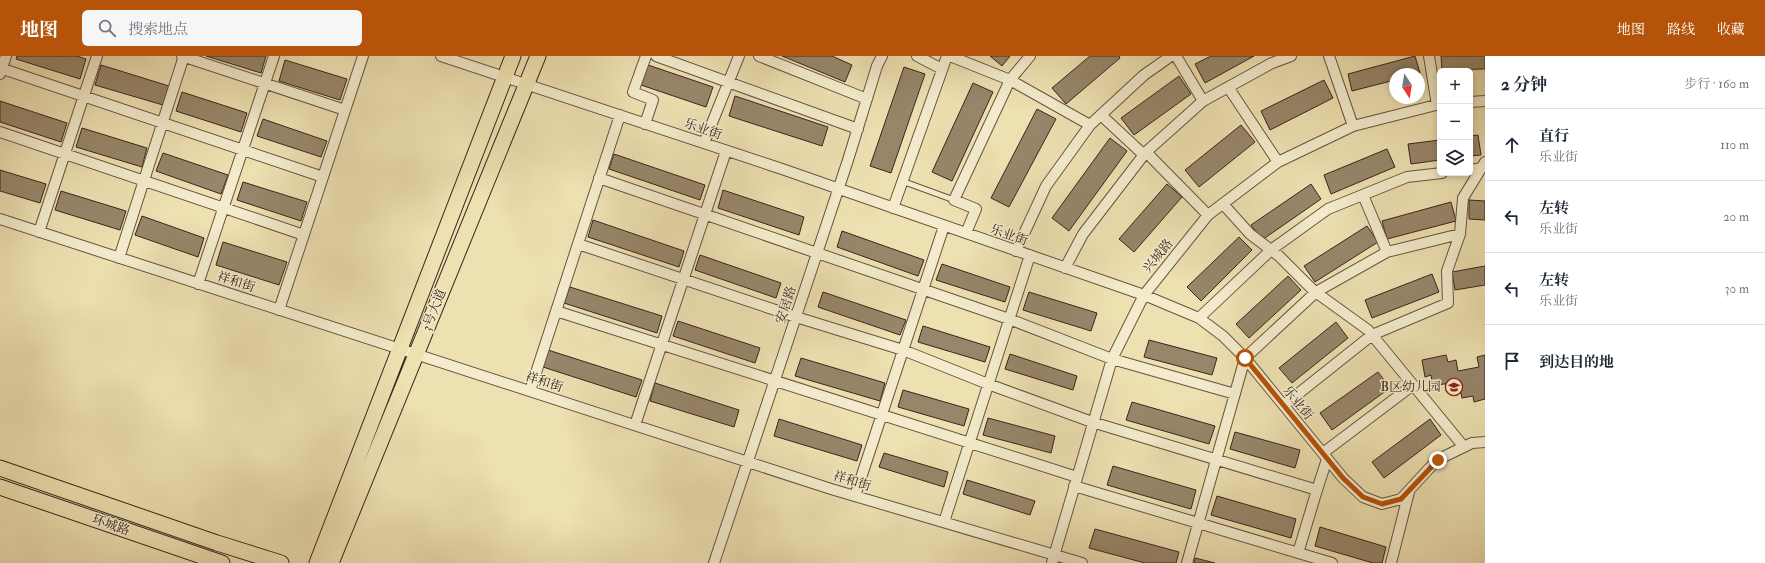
<!DOCTYPE html>
<html lang="zh">
<meta charset="utf-8">
<style>
:root{--surface:#fff;--page:#f6f6f7;--text:#1f2937;--muted:#747a83;--line:#e0e1e3;--accent:#b45309}
body{margin:0;font-family:"IM FELL Double Pica","Noto Serif SC",serif;background:var(--page);color:var(--text)}
.controls{position:absolute;right:12px;top:12px;display:grid;overflow:hidden;border-radius:6px;box-shadow:0 2px 6px #0003}
.controls button{width:36px;height:36px;display:grid;place-items:center;padding:0;border:0;border-bottom:1px solid var(--line);background:var(--surface);color:var(--text);font:20px sans-serif}
.compass{position:absolute;left:1389px;top:12px;width:36px;height:36px;border-radius:50%;background:var(--surface);box-shadow:0 2px 6px #0003;rotate:168deg}
.stop{position:absolute;width:12px;height:12px;margin:-9px;border:3px solid #b45309;border-radius:50%;background:#fff}
.stop.end{background:#b45309;border-color:#fff;box-shadow:0 1px 4px #0008}
.list{margin:0;padding:0;list-style:none}
h2{display:flex;justify-content:space-between;align-items:center;height:52px;margin:0;padding:0 16px;font-size:17px}
h2 small{font-size:13px;font-weight:400;color:var(--muted)}
.list li{display:grid;grid-template-columns:26px 1fr auto;gap:12px;align-items:center;box-sizing:border-box;height:72px;padding:0 16px;border-top:1px solid var(--line)}
.list b{display:block;font-size:15px;white-space:nowrap}
.list p{margin:0;font-size:13px;white-space:nowrap;color:var(--muted)}
.list em{font-size:13px;font-style:normal;color:var(--muted)}
.icon{flex:none;width:22px;height:22px;fill:none;stroke:currentColor;stroke-width:2;stroke-linecap:round;stroke-linejoin:round}
.map{position:relative;flex:none;width:1485px;height:507px;overflow:hidden}
header{display:flex;align-items:center;gap:24px;box-sizing:border-box;height:56px;padding:0 20px;background:var(--accent);color:#fff}
header strong{font-size:19px}
nav{display:flex;gap:22px;margin-inline-start:auto;font-size:14px}
.search{width:280px;height:36px;background:var(--page);display:flex;align-items:center;gap:10px;box-sizing:border-box;padding:0 14px;border-radius:6px;color:var(--muted);font-size:15px}
main{display:flex}
aside{flex:1;background:var(--surface)}
.map>svg:first-child{display:block}
.building{fill:#97866a;stroke:#39251d}
.lines{fill:none;stroke-linecap:round;stroke-linejoin:round}
.service-casing{stroke:#665442;stroke-width:7}
.minor-casing{stroke:#665442;stroke-width:12}
.primary-casing{stroke:#39251d;stroke-width:17}
.service{stroke:#f3ebcc;stroke-width:5}
.minor{stroke:#f3ebcc;stroke-width:10}
.primary{stroke:#ede0b1;stroke-width:15}
.route{stroke:#b45309;stroke-width:5}
.labels{text-anchor:middle;dominant-baseline:central;stroke-width:3;stroke-linejoin:round;paint-order:stroke}
.street-label{font-size:13px;fill:#39251d;stroke:#f3ebcc}
.poi-label{font-size:13px;fill:#39251d;stroke:#f3ebcc;text-anchor:end}
</style>
<header>
<strong>地图</strong>
<div class="search"><svg class="icon" aria-label="search" viewBox="0 0 24 24"><circle cx="10" cy="10" r="6"/><path d="M15 15l6 6"/></svg>搜索地点</div>
<nav><a>地图</a><a>路线</a><a>收藏</a></nav>
</header>
<main>
<div class="map">
<svg width="1485" height="507" viewBox="0 0 1485 507">
<rect width="100%" height="100%" fill="#ede0b1"/>
<filter id="stains"><feTurbulence type="fractalNoise" baseFrequency=".005" numOctaves="4"/><feColorMatrix values="0 0 0 0 .2 0 0 0 0 .09 0 0 0 0 .02 0 0 0 .5 -.17"/></filter>
<radialGradient id="worn" r=".72"><stop offset=".6" stop-color="#630" stop-opacity="0"/><stop offset="1" stop-color="#630" stop-opacity=".3"/></radialGradient>
<path class="building" d="M 17,0 L 77,0 L 86,3 L 80,23 L 16,3 Z
M 206,0 L 266,0 L 261,17 Z
M 782,0 L 832,0 L 852,9 L 845,26 Z
M 990,0 L 1010,0 L 1002,10 Z
M 1090,0 L 1119,0 L 1120,2 L 1066,48 L 1052,32 Z
M 1211,0 L 1254,0 L 1205,27 L 1195,8 Z
M 1415,0 L 1420,17 L 1395,18 L 1395,24 L 1352,35 L 1348,18 Z
M 1441,0 L 1485,0 L 1485,13 L 1442,14 Z
M 285,4 L 347,23 L 340,44 L 279,25 Z
M 101,9 L 169,30 L 163,49 L 95,29 Z
M 648,9 L 713,31 L 706,51 L 641,29 Z
M 904,11 L 925,18 L 891,117 L 870,110 Z
M 1179,20 L 1191,38 L 1134,79 L 1121,62 Z
M 1324,24 L 1333,42 L 1270,74 L 1261,55 Z
M 973,27 L 993,36 L 952,125 L 932,116 Z
M 182,36 L 247,57 L 241,76 L 176,55 Z
M 735,40 L 828,71 L 822,90 L 729,60 Z
M 0,45 L 67,67 L 61,86 L 0,66 Z
M 1037,53 L 1056,63 L 1009,151 L 991,142 Z
M 263,63 L 327,85 L 321,101 L 257,80 Z
M 1241,69 L 1255,86 L 1199,131 L 1185,114 Z
M 82,72 L 147,92 L 142,111 L 76,91 Z
M 1478,79 L 1481,99 L 1470,100 L 1470,80 Z
M 1110,82 L 1127,95 L 1069,175 L 1052,162 Z
M 1440,84 L 1440,104 L 1411,108 L 1408,88 Z
M 1387,93 L 1395,111 L 1331,138 L 1324,119 Z
M 163,97 L 228,119 L 221,138 L 156,115 Z
M 614,98 L 705,129 L 700,144 L 609,113 Z
M 0,114 L 46,128 L 40,147 L 0,135 Z
M 243,126 L 307,146 L 301,165 L 237,144 Z
M 1167,128 L 1182,141 L 1134,196 L 1119,183 Z
M 1311,128 L 1321,143 L 1262,184 L 1251,169 Z
M 723,134 L 804,161 L 799,179 L 718,152 Z
M 61,135 L 126,155 L 120,174 L 55,154 Z
M 1469,144 L 1485,145 L 1485,164 L 1469,163 Z
M 1451,146 L 1456,165 L 1387,183 L 1382,165 Z
M 142,160 L 204,182 L 198,201 L 135,179 Z
M 593,164 L 684,195 L 679,211 L 588,181 Z
M 1367,170 L 1378,186 L 1315,226 L 1304,210 Z
M 842,175 L 924,204 L 918,220 L 837,191 Z
M 1239,181 L 1252,194 L 1201,245 L 1187,231 Z
M 223,186 L 287,206 L 279,229 L 216,209 Z
M 700,199 L 781,227 L 776,242 L 695,214 Z
M 942,208 L 1010,231 L 1005,246 L 936,224 Z
M 1485,210 L 1485,229 L 1455,234 L 1452,216 Z
M 1432,218 L 1439,236 L 1372,262 L 1365,244 Z
M 1288,220 L 1301,234 L 1249,282 L 1236,268 Z
M 570,231 L 662,260 L 657,277 L 564,247 Z
M 823,236 L 906,264 L 900,279 L 818,251 Z
M 1029,236 L 1097,257 L 1091,275 L 1023,254 Z
M 678,265 L 760,292 L 755,307 L 673,280 Z
M 1336,266 L 1348,282 L 1292,327 L 1279,312 Z
M 923,270 L 990,291 L 985,306 L 918,286 Z
M 1149,284 L 1217,302 L 1212,319 L 1144,301 Z
M 548,294 L 642,324 L 636,341 L 543,311 Z
M 1010,298 L 1077,320 L 1073,334 L 1005,313 Z
M 1446,299 L 1448,306 L 1456,304 L 1458,315 L 1479,311 L 1477,301 L 1485,299 L 1485,343 L 1474,346 L 1473,340 L 1462,342 L 1461,337 L 1451,338 L 1449,327 L 1433,330 L 1431,319 L 1425,321 L 1422,304 Z
M 801,302 L 885,327 L 880,345 L 795,320 Z
M 1378,316 L 1390,332 L 1332,374 L 1320,357 Z
M 655,327 L 739,354 L 734,371 L 650,345 Z
M 903,334 L 969,353 L 964,370 L 898,351 Z
M 1132,346 L 1215,370 L 1209,388 L 1126,364 Z
M 988,362 L 1055,380 L 1051,397 L 983,379 Z
M 779,363 L 862,389 L 857,405 L 774,380 Z
M 1430,363 L 1441,379 L 1384,422 L 1372,406 Z
M 1235,376 L 1300,394 L 1295,412 L 1230,393 Z
M 884,397 L 948,416 L 944,431 L 879,411 Z
M 1113,410 L 1196,434 L 1191,453 L 1107,429 Z
M 967,424 L 1035,445 L 1030,459 L 963,438 Z
M 1217,440 L 1296,463 L 1291,482 L 1211,459 Z
M 1320,471 L 1386,491 L 1382,507 L 1373,507 L 1315,490 Z
M 1095,473 L 1179,496 L 1176,507 L 1145,507 L 1089,492 Z
M 1195,502 L 1215,507 L 1194,507 Z"/>
<g class="lines">
<defs>
<path id="service" d="M 902,125 L 954,144"/>
<path id="minor" d="M 182,0 L 345,54
M 441,0 L 782,113 L 1144,239 L 1199,262 L 1223,280 L 1245,302 L 1343,422 L 1363,441 L 1382,448 L 1401,443 L 1437,404 L 1472,387 L 1485,386
M 656,0 L 858,73
M 759,0 L 867,43
M 917,0 L 942,13
M 950,0 L 1010,24 L 1090,69
M 1176,0 L 1203,45
M 1329,0 L 1353,70
M 1429,0 L 1437,49
M 0,12 L 323,121
M 0,18 L 6,0
M 1228,31 L 1278,106
M 1470,46 L 1485,45
M 1101,59 L 1144,99
M 645,68 L 653,44 L 633,36 L 646,0
M 0,76 L 304,179
M 704,87 L 739,0
M 1146,96 L 1208,159
M 1470,114 L 1482,112
M 599,122 L 1009,263 L 1112,303 L 1235,338
M 1363,139 L 1387,196
M 1223,148 L 1250,178 L 1279,200 L 1314,235 L 1368,274 L 1464,391
M 893,152 L 947,0
M 0,163 L 831,433 L 1082,507
M 39,176 L 97,0
M 966,177 L 976,153 L 954,144 L 1010,24 L 1030,0
M 578,188 L 796,261 L 903,294 L 988,328 L 1092,366 L 1317,434 L 1298,497
M 1016,195 L 1046,130 L 1090,69 L 1144,19 L 1171,0
M 119,202 L 184,0
M 1065,212 L 1083,178 L 1146,96 L 1203,45 L 1272,7 L 1291,0
M 198,228 L 274,0
M 279,254 L 363,0
M 556,255 L 1077,421
M 1199,262 L 1271,194 L 1328,153 L 1407,121 L 1442,117
M 530,335 L 620,59
M 1284,349 L 1372,279 L 1448,247 L 1447,215 L 1460,178 L 1463,142 L 1485,106
M 635,369 L 726,95
M 1323,397 L 1413,329
M 1074,430 L 1332,507
M 1317,434 L 1327,403
M 855,440 L 944,170
M 944,466 L 1030,199
M 714,507 L 848,104 L 877,10 L 882,0
M 1052,507 L 1112,303 L 1144,239 L 1208,159 L 1278,106 L 1353,70 L 1440,48
M 1187,507 L 1245,302 L 1316,236 L 1387,196 L 1460,178
M 1391,507 L 1409,436"/>
<path id="primary" d="M 0,412 L 217,487 L 281,507
M 0,431 L 222,507
M 317,507 L 513,0
M 331,507 L 538,0"/>
</defs>
<use href="#service" class="service-casing"/>
<use href="#minor" class="minor-casing"/>
<use href="#primary" class="primary-casing"/>
<use href="#service" class="service"/>
<use href="#minor" class="minor"/>
<use href="#primary" class="primary"/>
</g>
<g class="lines">
<path class="route" d="M 1245,302 L 1343,422 L 1363,441 L 1382,448 L 1401,443 L 1438,404"/>
</g>
<defs>
<symbol id="school-ring" viewBox="-11 -11 22 22"><circle r="9.5" fill="#f3ebcc" stroke="#8f2418" stroke-width="1.5"/><path d="M0-5L7-2L0 1L-7-2ZM-4 1L0 2.5L4 1V4Q0 6-4 4Z" fill="#8f2418"/></symbol>
</defs>
<g fill-rule="evenodd">
<use href="#school-ring" x="1444" y="321" width="20" height="20"/>
</g>
<g class="labels">
<g class="street-label">
<text transform="translate(703 73) rotate(19)">乐业街</text>
<text transform="translate(1009 179) rotate(19)">乐业街</text>
<text transform="translate(1158 200) rotate(-51)">兴城路</text>
<text transform="translate(236 226) rotate(18)">祥和街</text>
<text transform="translate(786 249) rotate(-72)">安居路</text>
<text transform="translate(434 254) rotate(-68)">3号大道</text>
<text transform="translate(544 326) rotate(18)">祥和街</text>
<text transform="translate(1298 347) rotate(51)">乐业街</text>
<text transform="translate(852 425) rotate(17)">祥和街</text>
<text transform="translate(111 469) rotate(19)">环城路</text>
</g>
<g class="poi-label">
<text x="1441" y="331">B区幼儿园</text>
</g>
</g>
<rect width="100%" height="100%" filter="url(#stains)"/>
<rect width="100%" height="100%" fill="url(#worn)"/>
</svg>
<div class="controls">
<button>+</button>
<button>−</button>
<button><svg class="icon" aria-label="layers" viewBox="0 0 24 24"><path d="M12 4l9 5-9 5-9-5zM3 14l9 5 9-5"/></svg></button>
</div>
<svg class="compass" viewBox="-18 -18 36 36"><path d="M0-13l5 13h-10z" fill="#e53935"/><path d="M0 13l5-13h-10z" fill="#747a83"/></svg>
<div class="stop" style="left:1245px;top:302px"></div>
<div class="stop end" style="left:1438px;top:404px"></div>
</div>
<aside>
<h2>2 分钟<small>步行 · 160 m</small></h2>
<ul class="list">
<li><svg class="icon" aria-label="ahead" viewBox="0 0 24 24"><path d="M12 20V5M6 11l6-6 6 6"/></svg><div><b>直行</b><p>乐业街</p></div><em>110 m</em></li>
<li><svg class="icon" aria-label="left" viewBox="0 0 24 24"><path d="M17 20v-9H6M10 6l-5 5 5 5"/></svg><div><b>左转</b><p>乐业街</p></div><em>20 m</em></li>
<li><svg class="icon" aria-label="left" viewBox="0 0 24 24"><path d="M17 20v-9H6M10 6l-5 5 5 5"/></svg><div><b>左转</b><p>乐业街</p></div><em>30 m</em></li>
<li><svg class="icon" aria-label="arrive" viewBox="0 0 24 24"><path d="M6 21V4h12l-3 4 3 4H6"/></svg><div><b>到达目的地</b></div></li>
</ul>
</aside>
</main>
